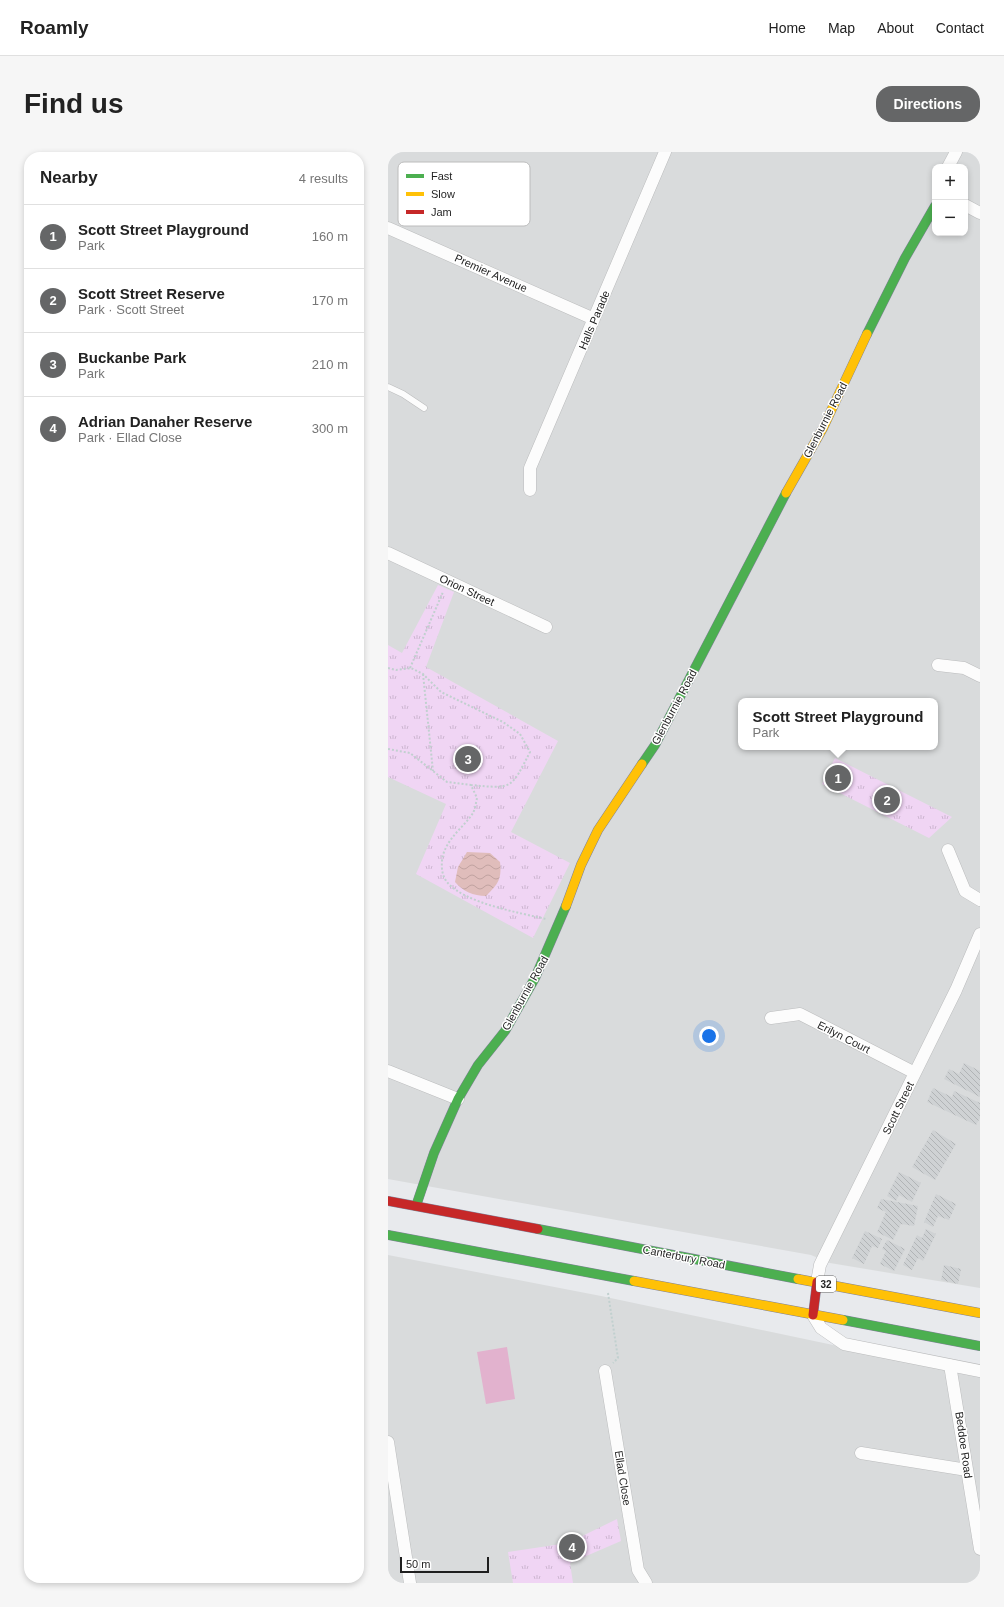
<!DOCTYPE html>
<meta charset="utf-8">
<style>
:root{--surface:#fff;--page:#f6f6f6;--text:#222;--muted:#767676;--line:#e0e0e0;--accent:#656667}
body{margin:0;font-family:Helvetica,sans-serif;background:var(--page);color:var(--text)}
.controls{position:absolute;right:12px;top:12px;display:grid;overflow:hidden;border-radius:8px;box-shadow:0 2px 6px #0003}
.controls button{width:36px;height:36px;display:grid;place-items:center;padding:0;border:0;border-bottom:1px solid var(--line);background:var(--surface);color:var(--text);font:20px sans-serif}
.scale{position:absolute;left:12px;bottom:10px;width:89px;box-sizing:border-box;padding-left:4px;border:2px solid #1f1f1f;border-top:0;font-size:11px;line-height:14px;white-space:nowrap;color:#1f1f1f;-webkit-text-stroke:3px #fff;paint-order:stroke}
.you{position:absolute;left:321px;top:884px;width:14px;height:14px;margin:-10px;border:3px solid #fff;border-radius:50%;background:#1a73e8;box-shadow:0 0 0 6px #1a73e833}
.badge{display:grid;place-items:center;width:26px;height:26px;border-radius:50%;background:var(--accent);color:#fff;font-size:13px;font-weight:700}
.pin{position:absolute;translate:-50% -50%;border:2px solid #fff;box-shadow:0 1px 4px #0006}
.popup{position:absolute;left:350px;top:546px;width:200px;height:52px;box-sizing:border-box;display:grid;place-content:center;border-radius:8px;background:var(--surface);filter:drop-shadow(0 1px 3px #0005);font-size:13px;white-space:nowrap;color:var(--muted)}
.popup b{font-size:15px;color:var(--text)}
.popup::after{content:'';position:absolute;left:50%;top:100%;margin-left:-8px;border:8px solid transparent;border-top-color:var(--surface)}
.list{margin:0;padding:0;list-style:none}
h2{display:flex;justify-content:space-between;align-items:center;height:52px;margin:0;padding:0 16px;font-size:17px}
h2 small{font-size:13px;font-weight:400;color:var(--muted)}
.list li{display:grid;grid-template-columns:26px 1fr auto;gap:12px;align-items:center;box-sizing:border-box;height:64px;padding:0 16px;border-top:1px solid var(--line)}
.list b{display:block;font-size:15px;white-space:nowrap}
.list p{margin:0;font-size:13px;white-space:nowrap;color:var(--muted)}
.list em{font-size:13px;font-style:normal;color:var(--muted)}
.map{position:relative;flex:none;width:592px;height:1431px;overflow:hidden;border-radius:16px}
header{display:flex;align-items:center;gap:24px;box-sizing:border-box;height:56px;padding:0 20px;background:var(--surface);border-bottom:1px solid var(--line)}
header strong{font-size:19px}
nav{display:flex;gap:22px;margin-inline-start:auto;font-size:14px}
.intro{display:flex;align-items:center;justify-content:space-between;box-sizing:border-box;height:96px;padding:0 24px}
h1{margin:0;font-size:28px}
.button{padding:10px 18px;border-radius:16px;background:var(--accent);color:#fff;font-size:14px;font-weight:700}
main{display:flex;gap:24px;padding:0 24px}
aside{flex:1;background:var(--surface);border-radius:16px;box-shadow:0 2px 6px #0003}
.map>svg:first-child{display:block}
.residential{fill:#d9dbdc;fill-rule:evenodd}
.park{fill:url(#park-tufts)}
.pitch{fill:#e2b2ce}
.water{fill:url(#water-waves)}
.building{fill:url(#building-back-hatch)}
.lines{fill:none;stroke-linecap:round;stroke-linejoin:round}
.lane-casing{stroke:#bbbcbd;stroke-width:7}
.street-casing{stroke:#bbbcbd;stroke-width:13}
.fast-casing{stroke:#808298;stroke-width:10}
.slow-casing{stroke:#808298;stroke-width:10}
.jam-casing{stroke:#808298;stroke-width:10}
.path{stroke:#c1d0cf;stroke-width:2;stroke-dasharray:2 2;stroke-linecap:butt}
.lane{stroke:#fcfcfc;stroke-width:6}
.street{stroke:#fcfcfc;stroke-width:12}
.fast{stroke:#4caf50;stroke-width:9}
.slow{stroke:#ffc107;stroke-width:9}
.jam{stroke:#c62828;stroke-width:9}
.labels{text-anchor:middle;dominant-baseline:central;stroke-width:3;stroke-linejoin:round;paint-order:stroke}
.shield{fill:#fff;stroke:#626262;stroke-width:1}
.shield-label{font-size:10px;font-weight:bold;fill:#1f1f1f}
.street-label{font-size:11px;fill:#1f1f1f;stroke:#fff}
.key{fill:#fff;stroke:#bcbcbc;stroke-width:1}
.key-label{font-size:11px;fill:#1f1f1f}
</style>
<header>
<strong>Roamly</strong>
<nav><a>Home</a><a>Map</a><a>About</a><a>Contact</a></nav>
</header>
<div class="intro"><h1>Find us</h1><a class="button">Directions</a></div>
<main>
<aside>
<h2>Nearby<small>4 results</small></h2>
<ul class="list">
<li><span class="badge">1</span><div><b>Scott Street Playground</b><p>Park</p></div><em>160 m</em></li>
<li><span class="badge">2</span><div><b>Scott Street Reserve</b><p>Park · Scott Street</p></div><em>170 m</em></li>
<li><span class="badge">3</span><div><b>Buckanbe Park</b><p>Park</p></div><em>210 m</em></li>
<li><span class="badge">4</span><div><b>Adrian Danaher Reserve</b><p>Park · Ellad Close</p></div><em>300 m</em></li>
</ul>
</aside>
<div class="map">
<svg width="592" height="1431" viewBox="0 0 592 1431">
<defs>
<pattern id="park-tufts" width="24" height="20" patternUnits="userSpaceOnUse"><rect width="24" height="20" fill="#f0d5f4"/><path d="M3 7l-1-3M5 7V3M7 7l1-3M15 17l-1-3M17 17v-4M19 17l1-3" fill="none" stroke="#cdb6d1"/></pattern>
<pattern id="water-waves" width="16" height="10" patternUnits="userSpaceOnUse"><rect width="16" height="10" fill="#e0bdbb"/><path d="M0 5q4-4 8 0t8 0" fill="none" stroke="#c0a2a0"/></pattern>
<pattern id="building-back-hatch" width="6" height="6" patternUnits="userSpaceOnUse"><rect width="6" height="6" fill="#cfd2d4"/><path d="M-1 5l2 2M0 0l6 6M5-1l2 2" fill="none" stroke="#b1b4b6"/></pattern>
</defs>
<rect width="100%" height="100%" fill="#e8eaed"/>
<path class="residential" d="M 0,0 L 592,0 L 592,1136 L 442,1111 L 423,1103 L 0,1027 ZM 547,15 L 577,15 L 577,81 L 547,81 ZM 353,549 L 547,549 L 547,595 L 353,595 Z
M 0,1103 L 213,1144 L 592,1224 L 592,1431 L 0,1431 Z"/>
<path class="park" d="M 50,433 L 66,440 L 38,515 L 170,589 L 123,680 L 182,711 L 145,786 L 28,722 L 58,652 L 0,625 L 0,493 L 14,501 Z
M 447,606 L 564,665 L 541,686 L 434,632 Z
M 229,1367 L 233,1389 L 182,1411 L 185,1431 L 125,1431 L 120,1400 L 180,1391 Z"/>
<path class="pitch" d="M 119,1195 L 127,1247 L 98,1252 L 89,1200 Z"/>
<path class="water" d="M 79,700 L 102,701 L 112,710 C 114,727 110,732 98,744 C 85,744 75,739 67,730 L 70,715 Z"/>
<path class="building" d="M 576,911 L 592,919 L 592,945 L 556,927 L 561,917 L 571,922 Z
M 545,936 L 564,945 L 566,939 L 592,951 L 592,966 L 588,973 L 539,950 Z
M 545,978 L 568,992 L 547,1028 L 524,1015 Z
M 511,1020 L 533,1031 L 524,1050 L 511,1043 L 508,1049 L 499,1044 Z
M 548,1042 L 568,1052 L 561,1068 L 550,1064 L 545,1075 L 536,1070 Z
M 493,1047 L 530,1054 L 526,1074 L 513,1072 L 505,1088 L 489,1080 L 498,1060 L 489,1056 Z
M 538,1077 L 548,1082 L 535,1109 L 530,1106 L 524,1118 L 515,1113 L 529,1083 L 534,1086 Z
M 477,1079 L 494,1087 L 490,1096 L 484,1094 L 476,1112 L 464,1106 Z
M 499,1088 L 517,1097 L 506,1119 L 492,1112 L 498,1099 L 494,1097 Z
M 556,1113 L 573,1117 L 570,1132 L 553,1128 Z"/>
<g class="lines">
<defs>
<path id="lane" d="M 0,235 L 15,242 L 36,256"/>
<path id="street" d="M 560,15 L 568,0
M 577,53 L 592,61
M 0,76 L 206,167
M 142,338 L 142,316 L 277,0
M 0,401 L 158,475
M 550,513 L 576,516 L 592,524
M 560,698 L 577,739 L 592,748
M 383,866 L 412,862 L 527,921
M 0,919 L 70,947
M 429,1130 L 432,1113 L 568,838 L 592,782
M 425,1163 L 433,1176 L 456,1192 L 592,1219
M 562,1213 L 592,1397
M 217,1219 L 250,1418 L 258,1431
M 0,1290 L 22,1431
M 473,1301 L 579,1318"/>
<path id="fast" d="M 479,182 L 517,106 L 547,54
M 254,612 L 267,593 L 398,341
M 28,1054 L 46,1001 L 70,947 L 90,913 L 117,879 L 147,826 L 178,754
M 150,1077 L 410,1127
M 0,1083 L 246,1129
M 455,1168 L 592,1194"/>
<path id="slow" d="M 398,341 L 435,276 L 479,182
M 178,754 L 193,713 L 210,678 L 254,612
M 410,1127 L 592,1161
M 246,1129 L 455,1168"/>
<path id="jam" d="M 0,1049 L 150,1077
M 425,1163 L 429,1130"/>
</defs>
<use href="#lane" class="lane-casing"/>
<use href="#street" class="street-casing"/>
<use href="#fast" class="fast-casing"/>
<use href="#slow" class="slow-casing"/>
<use href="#jam" class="jam-casing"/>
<path class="path" d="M 0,516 L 8,518 L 23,516 L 35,522 L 53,540 L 115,570 L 132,582 L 142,600 C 123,637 125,637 83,633
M 22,516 L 55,440
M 35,522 L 45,619
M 0,597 L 22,601 L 59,630 L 83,633 L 89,646 C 88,651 87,657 85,661 C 76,675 61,684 55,703 C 53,711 53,723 59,730 C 76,751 132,761 158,767
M 220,1141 L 230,1206 L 225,1211"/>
<use href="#lane" class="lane"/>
<use href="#street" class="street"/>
<use href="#fast" class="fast"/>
<use href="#slow" class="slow"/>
<use href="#jam" class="jam"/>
</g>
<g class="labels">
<rect class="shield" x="428" y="1124" width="20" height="16" rx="3"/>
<g class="shield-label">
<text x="438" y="1132">32</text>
</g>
<g class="street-label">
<text transform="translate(103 121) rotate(24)">Premier Avenue</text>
<text transform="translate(206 168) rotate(-67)">Halls Parade</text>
<text transform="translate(437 268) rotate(-63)">Glenburnie Road</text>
<text transform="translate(79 438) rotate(25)">Orion Street</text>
<text transform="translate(286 555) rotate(-62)">Glenburnie Road</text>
<text transform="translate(137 841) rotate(-61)">Glenburnie Road</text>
<text transform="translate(456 885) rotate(27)">Erilyn Court</text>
<text transform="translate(510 956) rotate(-64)">Scott Street</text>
<text transform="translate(296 1105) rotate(11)">Canterbury Road</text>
<text transform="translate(576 1293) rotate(82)">Beddoe Road</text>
<text transform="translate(235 1326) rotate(81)">Ellad Close</text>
</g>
</g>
<rect x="10" y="10" width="132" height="64" rx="6" class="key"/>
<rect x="18" y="22" width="18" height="4" fill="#4caf50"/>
<rect x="18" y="40" width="18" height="4" fill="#ffc107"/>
<rect x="18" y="58" width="18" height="4" fill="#c62828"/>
<g class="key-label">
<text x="43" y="28">Fast</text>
<text x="43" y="46">Slow</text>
<text x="43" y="64">Jam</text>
</g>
</svg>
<div class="controls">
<button>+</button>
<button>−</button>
</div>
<div class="scale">50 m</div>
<div class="you"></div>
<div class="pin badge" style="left:450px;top:626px">1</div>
<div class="popup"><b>Scott Street Playground</b>Park</div>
<div class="pin badge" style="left:499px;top:648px">2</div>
<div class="pin badge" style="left:80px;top:607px">3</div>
<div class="pin badge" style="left:184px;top:1395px">4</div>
</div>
</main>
